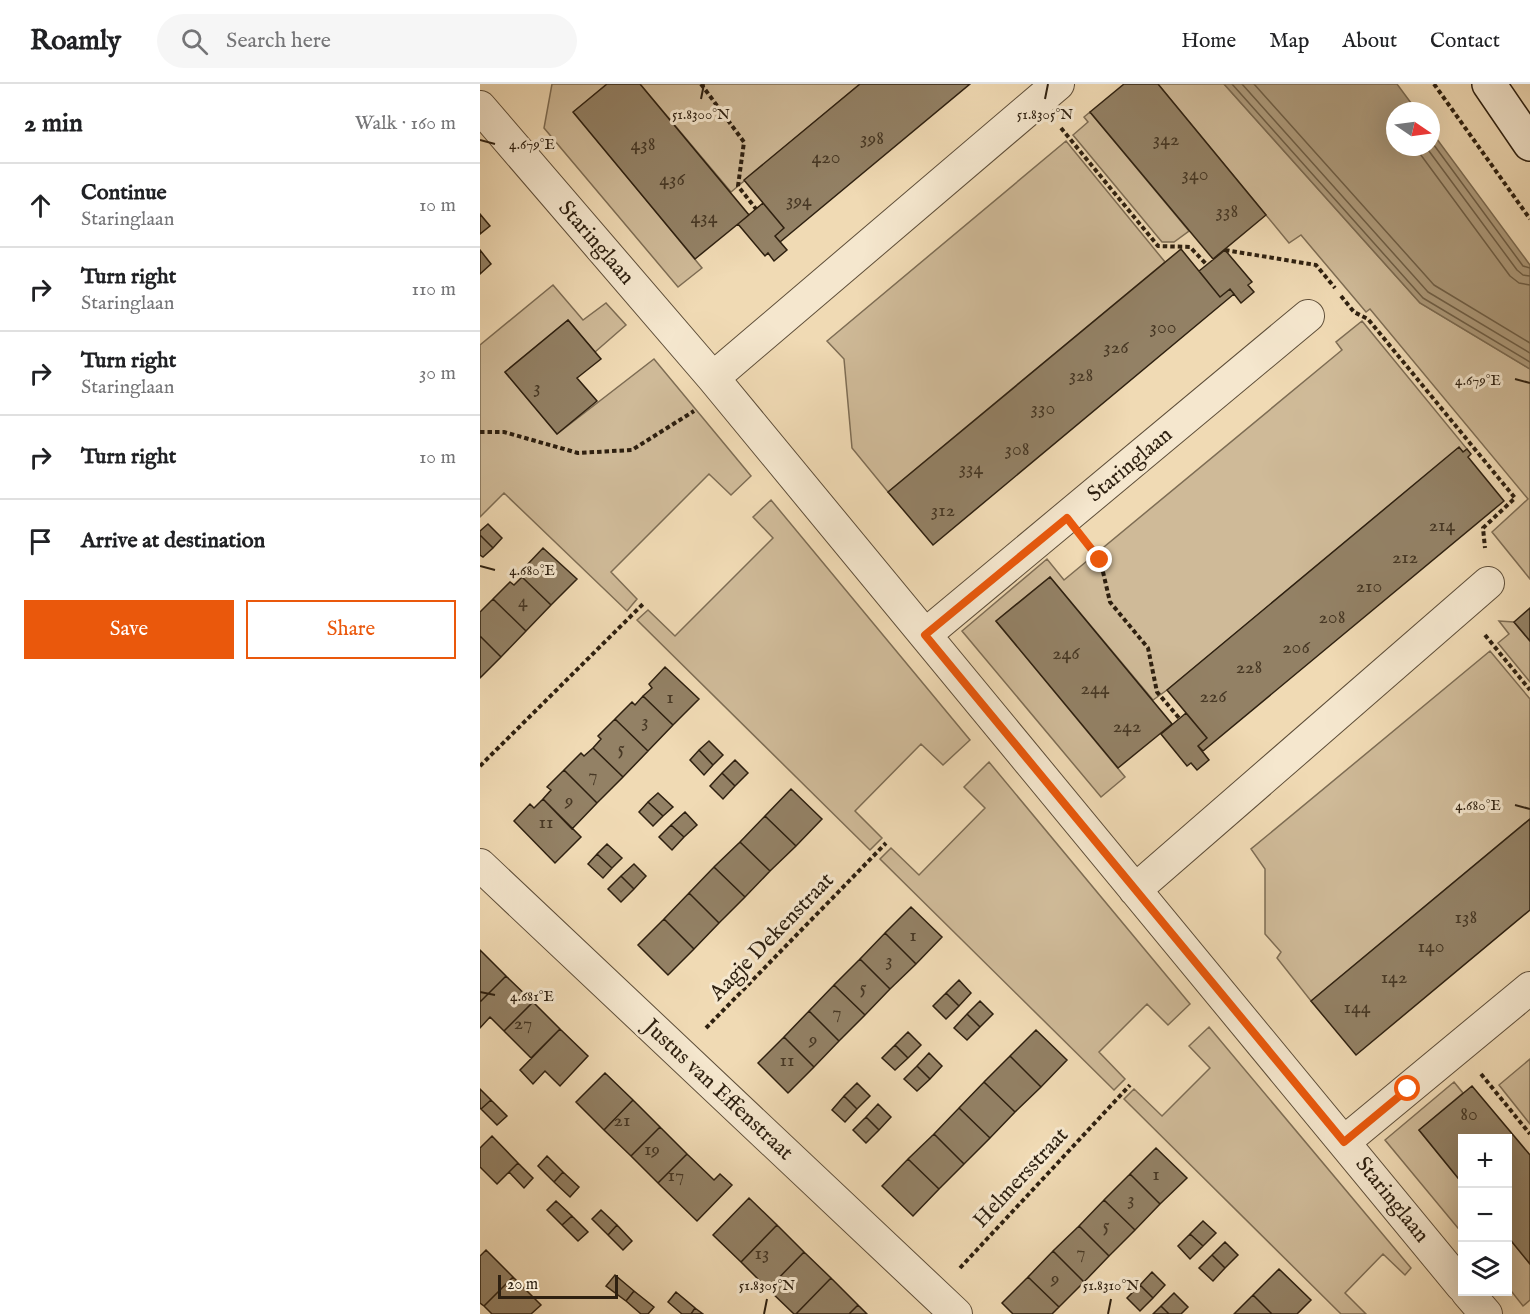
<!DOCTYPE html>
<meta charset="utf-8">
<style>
:root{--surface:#fff;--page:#f6f6f6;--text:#202124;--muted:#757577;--line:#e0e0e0;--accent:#ea580c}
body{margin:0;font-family:"IM FELL English",serif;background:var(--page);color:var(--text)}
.controls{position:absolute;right:18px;bottom:18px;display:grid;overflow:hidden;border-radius:0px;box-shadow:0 6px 24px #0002}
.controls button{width:54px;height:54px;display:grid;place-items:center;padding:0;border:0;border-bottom:2px solid var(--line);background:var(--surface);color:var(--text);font:30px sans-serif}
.compass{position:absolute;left:906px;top:18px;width:54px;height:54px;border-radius:50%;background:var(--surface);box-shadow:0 6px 24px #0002;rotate:103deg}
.scale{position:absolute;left:18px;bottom:15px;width:120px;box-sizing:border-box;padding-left:6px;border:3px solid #2e2010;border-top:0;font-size:16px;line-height:21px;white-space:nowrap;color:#2e2010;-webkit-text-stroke:4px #f5e7ce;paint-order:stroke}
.stop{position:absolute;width:18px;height:18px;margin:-14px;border:4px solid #ea580c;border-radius:50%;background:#fff}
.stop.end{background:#ea580c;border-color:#fff;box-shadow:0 2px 6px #0008}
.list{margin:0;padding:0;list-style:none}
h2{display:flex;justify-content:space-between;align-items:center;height:78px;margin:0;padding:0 24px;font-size:26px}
h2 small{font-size:20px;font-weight:400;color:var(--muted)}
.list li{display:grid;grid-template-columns:39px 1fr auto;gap:18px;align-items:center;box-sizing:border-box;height:84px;padding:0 24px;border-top:2px solid var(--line)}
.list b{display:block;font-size:22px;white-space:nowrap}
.list p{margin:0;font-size:20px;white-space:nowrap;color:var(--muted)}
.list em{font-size:20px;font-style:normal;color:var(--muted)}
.actions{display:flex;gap:12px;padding:18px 24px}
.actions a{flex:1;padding:14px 0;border:2px solid var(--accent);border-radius:0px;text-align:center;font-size:21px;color:var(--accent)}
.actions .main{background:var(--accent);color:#fff}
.icon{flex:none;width:33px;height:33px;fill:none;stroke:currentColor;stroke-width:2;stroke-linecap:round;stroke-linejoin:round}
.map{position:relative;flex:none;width:1050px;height:1230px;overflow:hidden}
header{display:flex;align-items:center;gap:36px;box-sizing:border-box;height:84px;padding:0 30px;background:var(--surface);border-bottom:2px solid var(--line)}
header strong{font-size:28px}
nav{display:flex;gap:33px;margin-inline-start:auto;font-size:21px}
.search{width:420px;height:54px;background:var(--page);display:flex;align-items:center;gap:15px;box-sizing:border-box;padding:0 21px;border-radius:33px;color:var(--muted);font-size:22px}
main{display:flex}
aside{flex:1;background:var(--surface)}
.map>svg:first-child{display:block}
.green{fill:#cfba98;stroke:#7e6d54;stroke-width:1.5}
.water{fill:#ae9b7c;stroke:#7b6a51;stroke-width:1.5}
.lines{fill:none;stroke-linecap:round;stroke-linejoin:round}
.shore{stroke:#6e5e46;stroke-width:1.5}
.building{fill:#938165;stroke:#2e2010;stroke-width:1.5}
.street-casing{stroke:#5e4e39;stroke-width:34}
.secondary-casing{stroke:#2e2010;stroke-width:36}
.path{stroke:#2e2010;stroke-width:4;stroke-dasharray:4.5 3;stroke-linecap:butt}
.street{stroke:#f5e7ce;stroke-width:32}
.secondary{stroke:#f5e7ce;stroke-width:33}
.route{stroke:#ea580c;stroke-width:8}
.ticks{fill:none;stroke:#2e2010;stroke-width:2}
.labels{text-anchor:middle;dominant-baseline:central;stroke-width:6;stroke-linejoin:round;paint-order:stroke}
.number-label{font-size:20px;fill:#473825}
.street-label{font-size:22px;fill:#2e2010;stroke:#f5e7ce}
.ticks-label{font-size:15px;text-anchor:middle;fill:#2e2010;stroke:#f5e7ce;stroke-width:6;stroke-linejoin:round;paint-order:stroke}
</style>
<header>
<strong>Roamly</strong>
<div class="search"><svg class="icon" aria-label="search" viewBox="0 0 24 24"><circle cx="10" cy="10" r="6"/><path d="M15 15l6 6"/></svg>Search here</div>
<nav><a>Home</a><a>Map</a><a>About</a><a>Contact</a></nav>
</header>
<main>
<aside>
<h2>2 min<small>Walk · 160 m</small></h2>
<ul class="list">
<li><svg class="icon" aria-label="ahead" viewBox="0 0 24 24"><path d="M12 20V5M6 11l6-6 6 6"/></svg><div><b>Continue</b><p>Staringlaan</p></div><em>10 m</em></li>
<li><svg class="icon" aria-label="right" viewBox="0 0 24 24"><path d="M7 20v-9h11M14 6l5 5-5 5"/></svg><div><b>Turn right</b><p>Staringlaan</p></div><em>110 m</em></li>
<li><svg class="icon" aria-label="right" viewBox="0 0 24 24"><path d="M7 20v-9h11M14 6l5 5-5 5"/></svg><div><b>Turn right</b><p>Staringlaan</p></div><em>30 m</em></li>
<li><svg class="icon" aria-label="right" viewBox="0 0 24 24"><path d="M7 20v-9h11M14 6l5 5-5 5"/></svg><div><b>Turn right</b></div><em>10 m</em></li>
<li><svg class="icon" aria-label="arrive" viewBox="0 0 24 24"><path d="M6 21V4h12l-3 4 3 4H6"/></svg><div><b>Arrive at destination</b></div></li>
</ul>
<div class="actions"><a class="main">Save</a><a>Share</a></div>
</aside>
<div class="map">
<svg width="1050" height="1230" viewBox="0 0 1050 1230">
<rect width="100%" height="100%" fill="#f0dab4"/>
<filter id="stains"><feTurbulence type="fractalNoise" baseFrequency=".00333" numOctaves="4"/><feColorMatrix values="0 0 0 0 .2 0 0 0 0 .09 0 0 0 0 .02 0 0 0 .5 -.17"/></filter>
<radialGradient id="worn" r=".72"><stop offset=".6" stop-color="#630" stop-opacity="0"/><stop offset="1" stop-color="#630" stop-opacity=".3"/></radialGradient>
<path class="green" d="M 72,0 L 127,0 L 94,28 L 222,184 L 198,203 L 64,44 Z
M 160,0 L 380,0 L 251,108 Z
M 678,0 L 744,0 L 940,219 L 1050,285 L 1050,495 L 1012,448 L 1048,415 L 890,225 L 886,228 L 821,151 L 809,159 Z
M 610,28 L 709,147 L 694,158 L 682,158 L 593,51 L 608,38 L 604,33 Z
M 586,57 L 685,178 L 408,408 L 372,364 L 364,275 L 347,257 Z
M 73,201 L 103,236 L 126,219 L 146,241 L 115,268 L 88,236 L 25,288 L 77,350 L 174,275 L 271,392 L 251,411 L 229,390 L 131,488 L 157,515 L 147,527 L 24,409 L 0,433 L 0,261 Z
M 882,237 L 987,365 L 983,368 L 979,364 L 687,606 L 673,616 L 570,493 L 516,537 L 645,693 L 621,713 L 482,547 L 567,475 L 584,496 L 862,266 L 856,258 Z
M 291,416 L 490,656 L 463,681 L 441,660 L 375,727 L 402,754 L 390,766 L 157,536 L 168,526 L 195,552 L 293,454 L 273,433 Z
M 1019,537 L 1034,538 L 1050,557 L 1050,598 L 1018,559 L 1029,550 Z
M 1010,567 L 1050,615 L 1050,735 L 831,917 L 797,874 L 801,868 L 785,850 L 785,785 L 771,765 Z
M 509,678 L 710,920 L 688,941 L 667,920 L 619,968 L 645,995 L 634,1006 L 400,775 L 411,764 L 439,791 L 505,724 L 484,703 Z
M 729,943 L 931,1184 L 925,1191 L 903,1170 L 865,1209 L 886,1230 L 861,1230 L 644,1015 L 654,1005 L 682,1032 L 730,984 L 709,962 Z
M 1050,975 L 1050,1040 L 1019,1001 Z
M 974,998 L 983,1009 L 939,1046 L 982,1099 L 982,1149 L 905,1056 Z
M 1028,1153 L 1050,1180 L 1050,1216 L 1043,1222 L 1028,1203 Z"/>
<path class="water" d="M 744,0 L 917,0 L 937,27 L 915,27 L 915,63 L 951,63 L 951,47 L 1050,181 L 1050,285 L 940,219 Z"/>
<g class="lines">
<path class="shore" d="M 752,0 L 943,214 L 1050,278
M 762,0 L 948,208 L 1050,269
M 774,0 L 954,201 L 1050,259
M 951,57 L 1043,182 L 1050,184
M 935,63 L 1030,192 L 1039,199 L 1050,201
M 946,63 L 1037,186 L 1043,191 L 1050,192"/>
</g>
<path class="building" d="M 127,0 L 160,0 L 269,131 L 215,175 L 93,28 Z
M 380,0 L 490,0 L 300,158 L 295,152 L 304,144 L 264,96 Z
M 644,0 L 678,0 L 786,131 L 733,175 L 610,28 Z
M 283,119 L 304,144 L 295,152 L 307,166 L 294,177 L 288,169 L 285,172 L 258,140 Z
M 0,130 L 10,142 L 0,150 Z
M 701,165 L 740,213 L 750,205 L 754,210 L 453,461 L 408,408 Z
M 0,166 L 11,180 L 0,190 Z
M 745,166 L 772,198 L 768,201 L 774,208 L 761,219 L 750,205 L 740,213 L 719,187 Z
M 88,236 L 121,275 L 97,294 L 117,317 L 77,350 L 25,288 Z
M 979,363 L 983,368 L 987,365 L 991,370 L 988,373 L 1024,417 L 723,667 L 718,662 L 727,654 L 687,606 Z
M 8,440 L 22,454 L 13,464 L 0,451 L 0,447 Z
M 0,451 L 13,464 L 3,473 L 0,471 Z
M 63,464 L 97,495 L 71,521 L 42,493 L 51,484 L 47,481 Z
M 42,493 L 71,521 L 46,547 L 13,515 L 30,498 L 34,501 Z
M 570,493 L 692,640 L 638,684 L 516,537 Z
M 13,515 L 46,547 L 21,573 L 0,552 L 0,528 Z
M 1050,524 L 1050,557 L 1034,538 Z
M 0,552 L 21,573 L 0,594 Z
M 185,583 L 219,615 L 193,641 L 163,612 L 172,604 L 169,600 Z
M 163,612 L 193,641 L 168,667 L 135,635 L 152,618 L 155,621 Z
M 706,629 L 727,654 L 718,662 L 729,676 L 717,686 L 711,679 L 707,682 L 681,650 Z
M 135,635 L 168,667 L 143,693 L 113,664 L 121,655 L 118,652 Z
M 229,657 L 243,671 L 233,681 L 219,666 Z
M 113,664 L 143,693 L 117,719 L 84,686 L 101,669 L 104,672 Z
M 219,666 L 233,681 L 224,691 L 210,676 Z
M 255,676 L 268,689 L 255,702 L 242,689 Z
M 84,686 L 117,719 L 92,745 L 63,715 L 71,706 L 67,703 Z
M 242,689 L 255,702 L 243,715 L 230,702 Z
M 311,705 L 342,735 L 316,762 L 285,732 Z
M 178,709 L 193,723 L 183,732 L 168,718 Z
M 63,715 L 101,753 L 75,779 L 34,737 L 50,720 L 54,724 Z
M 168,718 L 183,732 L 173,742 L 159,728 Z
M 205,728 L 217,741 L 204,753 L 191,741 Z
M 285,732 L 316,762 L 290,787 L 260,758 Z
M 1050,735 L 1050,826 L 876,971 L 831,917 Z
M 191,741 L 204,753 L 192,766 L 179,753 Z
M 260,758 L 290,787 L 265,813 L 234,783 Z
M 127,760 L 142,774 L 132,784 L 117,770 Z
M 117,770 L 132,784 L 123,794 L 108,780 Z
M 154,780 L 166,792 L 154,805 L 141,792 Z
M 234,783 L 265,813 L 239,839 L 209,809 Z
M 141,792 L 154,805 L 141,818 L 128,805 Z
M 209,809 L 239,839 L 214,865 L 184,835 Z
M 431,823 L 462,853 L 436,880 L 405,849 Z
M 184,835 L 214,865 L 188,891 L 158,861 Z
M 405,849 L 436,880 L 410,905 L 380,875 Z
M 0,866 L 26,892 L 0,918 Z
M 380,875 L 410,905 L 385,931 L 354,901 Z
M 26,892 L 53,918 L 24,947 L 10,933 L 0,944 L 0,918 Z
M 479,896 L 491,909 L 479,922 L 466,909 Z
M 354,901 L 385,931 L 359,957 L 329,927 Z
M 466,909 L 479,922 L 466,935 L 453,922 Z
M 500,917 L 513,930 L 500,943 L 487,930 Z
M 53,918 L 80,945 L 51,974 L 24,947 Z
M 329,927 L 359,957 L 334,983 L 304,953 Z
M 487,930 L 500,943 L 487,956 L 474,944 Z
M 80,945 L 108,972 L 80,1002 L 65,987 L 53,1000 L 40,986 Z
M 556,946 L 587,976 L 561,1003 L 530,972 Z
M 428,948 L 441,961 L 428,974 L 415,961 Z
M 304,953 L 334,983 L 308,1009 L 278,979 Z
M 415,961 L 428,974 L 415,986 L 402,974 Z
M 449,969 L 462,982 L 450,995 L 437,982 Z
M 530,972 L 561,1003 L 535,1028 L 504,998 Z
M 437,982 L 450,995 L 437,1007 L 424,995 Z
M 125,989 L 153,1016 L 124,1046 L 96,1018 Z
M 504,998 L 535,1028 L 510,1054 L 479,1024 Z
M 377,999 L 390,1012 L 377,1025 L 364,1012 Z
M 992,1002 L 1050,1071 L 1050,1180 L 1028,1153 L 1028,1054 L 982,1054 L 982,1099 L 939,1046 Z
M 0,1005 L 11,1016 L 1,1025 L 0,1024 Z
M 364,1012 L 377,1025 L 365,1038 L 352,1026 Z
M 11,1016 L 27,1032 L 17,1041 L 1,1025 Z
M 153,1016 L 180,1043 L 151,1072 L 124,1046 Z
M 398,1020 L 411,1033 L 399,1046 L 386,1033 Z
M 479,1024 L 510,1054 L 484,1080 L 454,1050 Z
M 386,1033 L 399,1046 L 386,1059 L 373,1046 Z
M 180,1043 L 207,1070 L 178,1099 L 151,1072 Z
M 454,1050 L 484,1080 L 459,1105 L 428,1075 Z
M 12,1052 L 38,1079 L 17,1100 L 0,1083 L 0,1064 Z
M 676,1064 L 707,1094 L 680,1120 L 650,1090 Z
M 207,1070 L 234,1096 L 240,1090 L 252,1101 L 217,1137 L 178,1099 Z
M 67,1072 L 83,1088 L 74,1098 L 58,1082 Z
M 428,1075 L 459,1105 L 433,1132 L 402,1102 Z
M 38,1079 L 53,1094 L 44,1104 L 29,1088 Z
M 83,1088 L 99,1103 L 90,1113 L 74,1098 Z
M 650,1090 L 680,1120 L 655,1146 L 624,1116 Z
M 269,1114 L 297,1141 L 261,1178 L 233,1151 Z
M 624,1116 L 655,1146 L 629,1172 L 599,1142 Z
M 76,1117 L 92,1132 L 82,1141 L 67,1126 Z
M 121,1126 L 137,1141 L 128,1151 L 112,1135 Z
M 92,1132 L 108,1148 L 98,1157 L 82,1141 Z
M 723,1137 L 736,1149 L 723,1162 L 710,1150 Z
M 137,1141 L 152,1157 L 143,1166 L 128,1151 Z
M 297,1141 L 324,1168 L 288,1205 L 261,1178 Z
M 599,1142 L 629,1172 L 604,1198 L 573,1167 Z
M 710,1150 L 723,1162 L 710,1175 L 698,1162 Z
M 745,1158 L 758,1171 L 745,1184 L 732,1171 Z
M 6,1166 L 33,1193 L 4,1222 L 0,1219 L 0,1172 Z
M 573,1167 L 604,1198 L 579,1223 L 548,1193 Z
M 324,1168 L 351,1194 L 316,1230 L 314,1230 L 288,1205 Z
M 732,1171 L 745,1184 L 733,1197 L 719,1184 Z
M 799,1185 L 831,1216 L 817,1230 L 792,1230 L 773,1211 Z
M 672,1188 L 685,1201 L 673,1214 L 660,1201 Z
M 135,1191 L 154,1207 L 146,1217 L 126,1202 Z
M 33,1193 L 61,1221 L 51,1230 L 12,1230 L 4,1222 Z
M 548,1193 L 579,1223 L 572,1230 L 533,1230 L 522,1219 Z
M 351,1194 L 378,1221 L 369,1230 L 316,1230 Z
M 660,1201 L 673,1214 L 660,1227 L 647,1214 Z
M 154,1207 L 174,1223 L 168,1230 L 161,1230 L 146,1217 Z
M 196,1208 L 215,1224 L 211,1230 L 202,1230 L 188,1218 Z
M 694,1209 L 708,1223 L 701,1230 L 689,1230 L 681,1222 Z
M 773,1211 L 792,1230 L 754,1230 Z
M 378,1221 L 387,1230 L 369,1230 Z
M 681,1222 L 689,1230 L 673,1230 Z
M 215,1224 L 223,1230 L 211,1230 Z"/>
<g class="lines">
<defs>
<path id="street" d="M 0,23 L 233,294 L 982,1202
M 233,294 L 578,0
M 445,551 L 828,232
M 0,781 L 476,1230
M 655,806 L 1008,499
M 864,1058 L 1050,904
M 987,1208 L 1006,1230"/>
<path id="secondary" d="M 1009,0 L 1050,60"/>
</defs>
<use href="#street" class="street-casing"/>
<use href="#secondary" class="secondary-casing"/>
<path class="path" d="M 221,0 L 264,58 L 258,102 L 276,125
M 954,0 L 1050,135
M 581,44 L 678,162 L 710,163 L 727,181
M 745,166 L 836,181 L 855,204
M 861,212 L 874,228 L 888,235 L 1035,414 L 1003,444 L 1005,464
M 0,348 L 24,348 L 98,369 L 152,366 L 214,327
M 609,462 L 620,475 L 630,518 L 668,564 L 677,608 L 699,634
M 1005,551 L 1050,606
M 0,682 L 163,520
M 226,944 L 406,759
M 1001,990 L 1050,1050
M 480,1184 L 650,1001"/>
<use href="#street" class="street"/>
<use href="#secondary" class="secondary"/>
</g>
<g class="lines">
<path class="route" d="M 620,476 L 587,434 L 445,551 L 864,1058 L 928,1005"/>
</g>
<path class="ticks" d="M 221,15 L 224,0M 565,15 L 568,0M 0,56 L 15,60M 1035,295 L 1050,299M 0,482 L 15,486M 1035,721 L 1050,725M 0,908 L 15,911M 284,1230 L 287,1215M 628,1230 L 631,1215"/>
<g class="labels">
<g class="number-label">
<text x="392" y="54">398</text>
<text x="686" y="55">342</text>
<text x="163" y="60">438</text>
<text x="346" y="73">420</text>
<text x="715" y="90">340</text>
<text x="192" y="95">436</text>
<text x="319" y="116">394</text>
<text x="747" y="127">338</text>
<text x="224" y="133">434</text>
<text x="683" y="243">300</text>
<text x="636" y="263">326</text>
<text x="601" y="291">328</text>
<text x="57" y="303">3</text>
<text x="563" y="324">330</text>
<text x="537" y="365">308</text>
<text x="491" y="384">334</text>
<text x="463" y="426">312</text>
<text x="962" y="441">214</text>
<text x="925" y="473">212</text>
<text x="889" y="502">210</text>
<text x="43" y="517">4</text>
<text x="852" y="533">208</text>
<text x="816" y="563">206</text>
<text x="586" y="569">246</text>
<text x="769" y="583">228</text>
<text x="615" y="604">244</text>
<text x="733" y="612">226</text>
<text x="190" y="613">1</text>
<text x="165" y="637">3</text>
<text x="647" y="642">242</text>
<text x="141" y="664">5</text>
<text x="113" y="691">7</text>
<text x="89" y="716">9</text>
<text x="66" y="738">11</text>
<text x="986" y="833">138</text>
<text x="433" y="851">1</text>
<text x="951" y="862">140</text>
<text x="409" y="876">3</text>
<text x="914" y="893">142</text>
<text x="383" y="903">5</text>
<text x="877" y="923">144</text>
<text x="357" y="928">7</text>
<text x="43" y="939">27</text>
<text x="333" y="955">9</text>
<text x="307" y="976">11</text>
<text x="989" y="1030">80</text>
<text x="142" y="1036">21</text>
<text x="172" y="1065">19</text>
<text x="676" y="1090">1</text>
<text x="196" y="1091">17</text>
<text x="651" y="1115">3</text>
<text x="626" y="1141">5</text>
<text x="601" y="1168">7</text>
<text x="282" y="1169">13</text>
<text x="575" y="1194">9</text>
</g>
<g class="street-label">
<text transform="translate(116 159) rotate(49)">Staringlaan</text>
<text transform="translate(650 381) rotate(-40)">Staringlaan</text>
<text transform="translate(292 853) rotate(-46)">Aagje Dekenstraat</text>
<text transform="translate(238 1006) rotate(43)">Justus van Effenstraat</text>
<text transform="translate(541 1094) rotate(-47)">Helmersstraat</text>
<text transform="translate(912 1116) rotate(51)">Staringlaan</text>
</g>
</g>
<g class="ticks-label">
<text x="221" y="35">51.8300°N</text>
<text x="565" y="35">51.8305°N</text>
<text x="52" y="65">4.679°E</text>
<text x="998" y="301">4.679°E</text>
<text x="52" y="491">4.680°E</text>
<text x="998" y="726">4.680°E</text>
<text x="52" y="917">4.681°E</text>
<text x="287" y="1206">51.8305°N</text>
<text x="631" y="1206">51.8310°N</text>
</g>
<rect width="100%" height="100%" filter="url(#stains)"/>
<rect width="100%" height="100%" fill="url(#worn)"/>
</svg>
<div class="controls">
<button>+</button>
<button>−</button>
<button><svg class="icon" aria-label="layers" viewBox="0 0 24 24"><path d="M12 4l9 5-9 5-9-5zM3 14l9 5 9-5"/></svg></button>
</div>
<svg class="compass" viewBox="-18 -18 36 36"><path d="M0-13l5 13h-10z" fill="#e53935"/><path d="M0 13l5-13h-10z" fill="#757577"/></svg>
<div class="scale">20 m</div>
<div class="stop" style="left:928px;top:1005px"></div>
<div class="stop end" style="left:620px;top:476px"></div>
</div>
</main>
